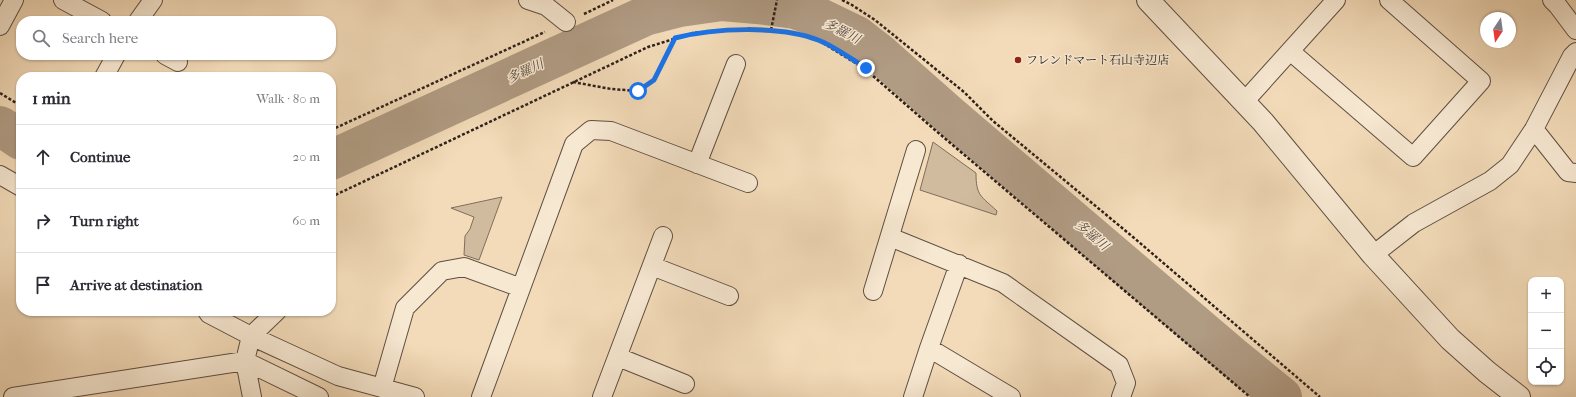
<!DOCTYPE html>
<meta charset="utf-8">
<style>
:root{--surface:#fff;--page:#f7f7f7;--text:#2b2b33;--muted:#7c7c81;--line:#e1e1e2}
body{margin:0;font-family:"IM FELL French Canon","Noto Serif JP",serif;background:var(--page);color:var(--text)}
.controls{position:absolute;right:12px;bottom:12px;display:grid;overflow:hidden;border-radius:8px;box-shadow:0 1px 3px #0004}
.controls button{width:36px;height:36px;display:grid;place-items:center;padding:0;border:0;border-bottom:1px solid var(--line);background:var(--surface);color:var(--text);font:20px sans-serif}
.compass{position:absolute;left:1480px;top:12px;width:36px;height:36px;border-radius:50%;background:var(--surface);box-shadow:0 1px 3px #0004;rotate:193deg}
.stop{position:absolute;width:12px;height:12px;margin:-9px;border:3px solid #1a73e8;border-radius:50%;background:#fff}
.stop.end{background:#1a73e8;border-color:#fff;box-shadow:0 1px 4px #0008}
.list{margin:0;padding:0;list-style:none}
h2{display:flex;justify-content:space-between;align-items:center;height:52px;margin:0;padding:0 16px;font-size:17px}
h2 small{font-size:13px;font-weight:400;color:var(--muted)}
.list li{display:grid;grid-template-columns:26px 1fr auto;gap:12px;align-items:center;box-sizing:border-box;height:64px;padding:0 16px;border-top:1px solid var(--line)}
.list b{display:block;font-size:15px;white-space:nowrap}
.list em{font-size:13px;font-style:normal;color:var(--muted)}
.icon{flex:none;width:22px;height:22px;fill:none;stroke:currentColor;stroke-width:2;stroke-linecap:round;stroke-linejoin:round}
.map{position:relative;flex:none;width:1576px;height:397px;overflow:hidden}
.search{position:absolute;background:var(--surface);box-shadow:0 1px 3px #0004;left:16px;top:16px;width:320px;height:44px;display:flex;align-items:center;gap:10px;box-sizing:border-box;padding:0 14px;border-radius:16px;color:var(--muted);font-size:15px}
.panel{position:absolute;background:var(--surface);box-shadow:0 1px 3px #0004;left:16px;top:72px;width:320px;height:244px;border-radius:16px}
.map>svg:first-child{display:block}
.green{fill:#d1bb9e;stroke:#7f6e5c}
.lines{fill:none;stroke-linecap:round;stroke-linejoin:round}
.river{stroke:#b09b83;stroke-width:40}
.minor-casing{stroke:#5e4f42;stroke-width:20}
.tertiary-casing{stroke:#5e4f42;stroke-width:24}
.path{stroke:#2d201a;stroke-width:2.5;stroke-dasharray:3 2;stroke-linecap:butt}
.minor{stroke:#f7e8d2;stroke-width:18}
.tertiary{stroke:#f7e8d2;stroke-width:22}
.route{stroke:#1a73e8;stroke-width:5}
.poi-dot{fill:#8f2418;stroke:#f7e8d2;stroke-width:1.5}
.labels{text-anchor:middle;dominant-baseline:central;stroke-width:3;stroke-linejoin:round;paint-order:stroke}
.poi-label{font-size:12px;fill:#2d201a;stroke:#f7e8d2;text-anchor:start}
.water-label{font-size:13px;font-style:italic;fill:#5b4b3f;stroke:#f7e8d2}
</style>
<div class="map">
<svg width="1576" height="397" viewBox="0 0 1576 397">
<rect width="100%" height="100%" fill="#f3dbb9"/>
<filter id="stains"><feTurbulence type="fractalNoise" baseFrequency=".005" numOctaves="4"/><feColorMatrix values="0 0 0 0 .2 0 0 0 0 .09 0 0 0 0 .02 0 0 0 .5 -.17"/></filter>
<radialGradient id="worn" r=".72"><stop offset=".6" stop-color="#630" stop-opacity="0"/><stop offset="1" stop-color="#630" stop-opacity=".3"/></radialGradient>
<path class="green" d="M 933,142 L 976,173 C 976,196 981,196 997,211 L 996,215 L 920,190 Z
M 502,197 L 479,260 L 464,255 L 465,236 L 470,229 L 474,217 L 451,208 Z"/>
<g class="lines">
<path class="river" d="M 0,126 L 21,140
M 331,160 L 645,16 L 680,7 L 722,1 L 757,4 L 795,9 L 822,19 L 857,36 L 879,53 L 948,114 L 1233,357 L 1282,397"/>
<defs>
<path id="minor" d="M 63,0 L 102,21
M 528,0 L 546,6 L 566,22
M 1552,0 L 1558,6 L 1576,30
M 138,21 L 153,0
M 0,26 L 14,0
M 1290,51 L 1413,157 L 1481,81 L 1389,0
M 165,55 L 178,62
M 104,77 L 116,55
M 1244,102 L 1336,0
M 1534,129 L 1568,172 L 1576,173
M 697,164 L 736,64
M 0,175 L 21,187
M 890,237 L 1003,283 L 1119,365 L 1126,383 L 1121,397
M 1373,255 L 1414,223 L 1490,181 L 1510,165 L 1534,129 L 1572,56 L 1576,52
M 652,266 L 729,296
M 873,291 L 916,150
M 207,311 L 209,314 L 251,336 L 338,376 L 415,397
M 929,348 L 959,264
M 618,357 L 685,384
M 382,388 L 405,308 L 442,271 L 464,267 L 521,288
M 13,397 L 245,361 L 319,397
M 252,397 L 245,361 L 251,336 L 277,311
M 481,397 L 574,144 L 591,130 L 611,131 L 748,183
M 602,397 L 663,236
M 913,397 L 929,348 L 1011,397"/>
<path id="tertiary" d="M 1148,0 L 1263,122 L 1373,255 L 1450,339 L 1487,372 L 1519,397"/>
</defs>
<use href="#minor" class="minor-casing"/>
<use href="#tertiary" class="tertiary-casing"/>
<path class="path" d="M 842,0 L 852,5 L 875,20 L 964,92 L 993,121 L 1133,237 L 1320,397
M 584,14 L 613,0
M 771,30 L 777,0
M 573,82 L 611,89 L 638,91 L 654,80 L 674,39
M 0,93 L 21,106
M 331,130 L 545,32
M 331,197 L 648,47 L 693,33 L 717,31 L 771,30 L 793,33 L 818,40 L 865,69 L 935,130 L 1250,397"/>
<use href="#minor" class="minor"/>
<use href="#tertiary" class="tertiary"/>
</g>
<g class="lines">
<path class="route" d="M 638,91 L 654,80 L 675,38 C 713,28 781,25 818,40 C 834,46 851,59 866,68"/>
</g>
<circle class="poi-dot" cx="1018" cy="60" r="4"/>
<g class="labels">
<g class="poi-label">
<text x="1026" y="60">フレンドマート石山寺辺店</text>
</g>
<g class="water-label">
<text transform="translate(842 31) rotate(27)">多羅川</text>
<text transform="translate(525 71) rotate(-25)">多羅川</text>
<text transform="translate(1092 235) rotate(40)">多羅川</text>
</g>
</g>
<rect width="100%" height="100%" filter="url(#stains)"/>
<rect width="100%" height="100%" fill="url(#worn)"/>
</svg>
<div class="controls">
<button>+</button>
<button>−</button>
<button><svg class="icon" aria-label="locate" viewBox="0 0 24 24"><circle cx="12" cy="12" r="6"/><path d="M12 2v4M12 18v4M2 12h4M18 12h4"/></svg></button>
</div>
<svg class="compass" viewBox="-18 -18 36 36"><path d="M0-13l5 13h-10z" fill="#e53935"/><path d="M0 13l5-13h-10z" fill="#7c7c81"/></svg>
<div class="stop" style="left:638px;top:91px"></div>
<div class="stop end" style="left:866px;top:68px"></div>
<div class="search"><svg class="icon" aria-label="search" viewBox="0 0 24 24"><circle cx="10" cy="10" r="6"/><path d="M15 15l6 6"/></svg>Search here</div>
<section class="panel">
<h2>1 min<small>Walk · 80 m</small></h2>
<ul class="list">
<li><svg class="icon" aria-label="ahead" viewBox="0 0 24 24"><path d="M12 20V5M6 11l6-6 6 6"/></svg><div><b>Continue</b></div><em>20 m</em></li>
<li><svg class="icon" aria-label="right" viewBox="0 0 24 24"><path d="M7 20v-9h11M14 6l5 5-5 5"/></svg><div><b>Turn right</b></div><em>60 m</em></li>
<li><svg class="icon" aria-label="arrive" viewBox="0 0 24 24"><path d="M6 21V4h12l-3 4 3 4H6"/></svg><div><b>Arrive at destination</b></div></li>
</ul>
</section>
</div>
